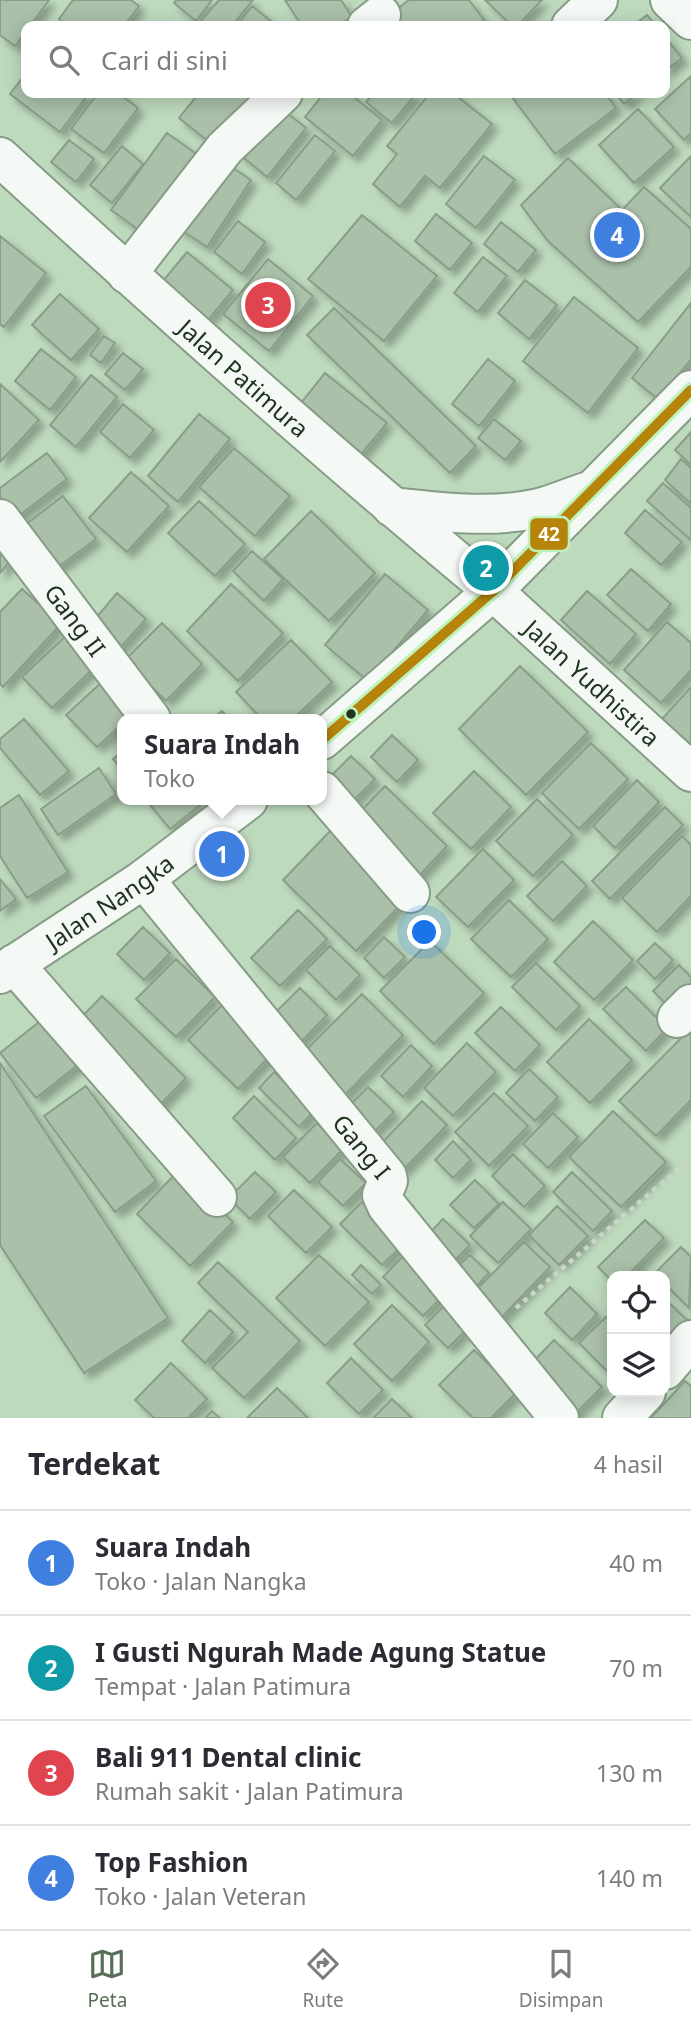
<!DOCTYPE html>
<html lang="id">
<meta charset="utf-8">
<style>
:root{--surface:#fff;--page:#f7f7f7;--text:#2b2b33;--muted:#7c7c81;--line:#e1e1e2;--accent:#576e57}
body{margin:0;font-family:"Noto Sans",sans-serif;background:var(--page);color:var(--text)}
.controls{position:absolute;right:21px;bottom:21px;display:grid;overflow:hidden;border-radius:14px;box-shadow:0 4px 18px #0003}
.controls button{width:63px;height:63px;display:grid;place-items:center;padding:0;border:0;border-bottom:2px solid var(--line);background:var(--surface);color:var(--text);font:35px sans-serif}
.you{position:absolute;left:425px;top:933px;width:24px;height:24px;margin:-18px;border:5px solid #fff;border-radius:50%;background:#1a73e8;box-shadow:0 0 0 10px #1a73e833}
.badge{display:grid;place-items:center;width:46px;height:46px;border-radius:50%;background:var(--accent);color:#fff;font-size:23px;font-weight:700}
.pin{position:absolute;translate:-50% -50%;border:4px solid #fff;box-shadow:0 2px 7px #0006}
.popup{position:absolute;left:117px;top:714px;width:210px;height:91px;box-sizing:border-box;display:grid;place-content:center;border-radius:14px;background:var(--surface);filter:drop-shadow(0 2px 5px #0005);font-size:23px;white-space:nowrap;color:var(--muted)}
.popup b{font-size:26px;color:var(--text)}
.popup::after{content:'';position:absolute;left:50%;top:100%;margin-left:-14px;border:14px solid transparent;border-top-color:var(--surface)}
.list{margin:0;padding:0;list-style:none}
h2{display:flex;justify-content:space-between;align-items:center;height:91px;margin:0;padding:0 28px;font-size:30px}
h2 small{font-size:23px;font-weight:400;color:var(--muted)}
.list li{display:grid;grid-template-columns:46px 1fr auto;gap:21px;align-items:center;box-sizing:border-box;height:105px;padding:0 28px;border-top:2px solid var(--line)}
.list b{display:block;font-size:26px;white-space:nowrap}
.list p{margin:0;font-size:23px;white-space:nowrap;color:var(--muted)}
.list em{font-size:23px;font-style:normal;color:var(--muted)}
.icon{flex:none;width:38px;height:38px;fill:none;stroke:currentColor;stroke-width:2;stroke-linecap:round;stroke-linejoin:round}
.map{position:relative;flex:none;width:691px;height:1418px;overflow:hidden}
.search{position:absolute;background:var(--surface);box-shadow:0 4px 18px #0003;left:21px;right:21px;top:21px;height:77px;display:flex;align-items:center;gap:18px;box-sizing:border-box;padding:0 24px;border-radius:14px;color:var(--muted);font-size:26px}
.sheet{height:511px;background:var(--surface)}
nav{display:flex;justify-content:space-around;align-items:center;box-sizing:border-box;height:98px;border-top:2px solid var(--line);background:var(--surface);font-size:19px;color:var(--muted)}
nav a{display:grid;justify-items:center;gap:4px}
nav .on{color:var(--accent)}
.map>svg:first-child{display:block}
.building{fill:#aac0a9;stroke:#889e88;stroke-width:2;filter:url(#shadow)}
.lines{fill:none;stroke-linecap:round;stroke-linejoin:round}
.minor-casing{stroke:#869c86;stroke-width:42}
.major-casing{stroke:#869c86;stroke-width:42}
.path{stroke:#ccd5cb;stroke-width:4.5;stroke-dasharray:5 5;stroke-linecap:butt}
.minor{stroke:#f5f9f5;stroke-width:38}
.major{stroke:#f5f9f5;stroke-width:38}
.bus-1-casing{stroke:#bff3be;stroke-width:16}
.bus-1{stroke:#b6840a;stroke-width:10}
.bus-dot{fill:#203420;stroke:#bff3be;stroke-width:2.5}
.labels{text-anchor:middle;dominant-baseline:central;stroke-width:5;stroke-linejoin:round;paint-order:stroke}
.street-label{font-size:24px;fill:#203420;stroke:#bff3be}
.line-badge{stroke:#bff3be;stroke-width:2.5}
.badge-label{font-size:19px;text-anchor:middle;font-weight:bold;fill:#fff}
</style>
<div class="map">
<svg width="691" height="1418" viewBox="0 0 691 1418">
<defs>
<filter id="shadow"><feDropShadow dx="6" dy="6" stdDeviation="3.5" flood-color="#0004"/></filter>
</defs>
<rect width="100%" height="100%" fill="#bedabd"/>
<path class="building" d="M 0,0 L 49,0 L 30,26 L 26,26 L 26,31 L 15,46 L 0,35 Z
M 73,0 L 131,0 L 139,6 L 124,26 L 68,26 L 59,19 Z
M 176,0 L 212,0 L 196,21 L 174,3 Z
M 219,0 L 253,0 L 232,26 L 205,26 L 200,22 Z
M 285,0 L 341,0 L 352,17 L 337,26 L 302,26 Z
M 409,0 L 469,0 L 484,20 L 476,26 L 402,26 L 392,13 Z
M 485,0 L 542,0 L 517,26 L 512,26 Z
M 252,6 L 272,22 L 269,26 L 245,26 L 240,22 Z
M 647,15 L 656,26 L 633,26 Z
M 665,37 L 682,58 L 665,71 Z
M 26,73 L 26,93 L 89,93 L 60,132 L 10,94 Z
M 691,76 L 691,133 L 684,140 L 655,109 Z
M 98,93 L 118,93 L 138,108 L 104,153 L 71,129 Z
M 199,93 L 244,93 L 257,103 L 219,150 L 179,118 Z
M 324,93 L 349,93 L 382,120 L 353,156 L 305,117 Z
M 374,93 L 417,93 L 392,123 L 366,102 Z
M 430,93 L 453,93 L 492,124 L 440,188 L 425,176 L 400,207 L 373,184 L 397,154 L 387,146 Z
M 517,93 L 605,93 L 616,108 L 555,154 L 512,97 Z
M 615,93 L 638,93 L 624,104 Z
M 277,105 L 306,128 L 267,177 L 238,153 Z
M 638,109 L 674,147 L 634,183 L 599,145 Z
M 167,133 L 205,160 L 149,237 L 111,210 Z
M 315,135 L 335,151 L 296,200 L 276,183 Z
M 69,140 L 94,159 L 76,182 L 51,162 Z
M 122,146 L 143,164 L 112,203 L 90,185 Z
M 484,156 L 515,180 L 476,228 L 446,204 Z
M 691,156 L 691,217 L 660,188 Z
M 568,158 L 622,210 L 644,187 L 691,229 L 691,267 L 638,322 L 548,241 L 521,205 Z
M 221,160 L 251,180 L 207,247 L 177,227 Z
M 436,214 L 472,243 L 450,270 L 415,241 Z
M 362,215 L 437,276 L 384,341 L 308,279 Z
M 238,221 L 265,242 L 242,274 L 214,252 Z
M 501,222 L 536,250 L 518,272 L 484,244 Z
M 0,236 L 46,273 L 4,327 L 0,324 Z
M 187,252 L 233,290 L 208,320 L 162,282 Z
M 483,257 L 507,276 L 478,312 L 454,293 Z
M 268,259 L 313,296 L 269,351 L 223,314 Z
M 525,280 L 557,305 L 529,339 L 498,313 Z
M 60,294 L 99,329 L 71,360 L 32,325 Z
M 574,297 L 638,348 L 588,413 L 523,361 Z
M 691,303 L 691,359 L 659,400 L 632,378 Z
M 334,308 L 476,446 L 450,473 L 307,335 Z
M 104,336 L 115,343 L 101,363 L 90,355 Z
M 41,349 L 76,377 L 50,410 L 15,381 Z
M 123,353 L 143,369 L 125,390 L 105,374 Z
M 488,359 L 515,381 L 479,426 L 452,404 Z
M 325,373 L 387,423 L 358,458 L 297,408 Z
M 91,375 L 117,397 L 76,447 L 50,425 Z
M 0,384 L 39,420 L 0,462 Z
M 123,404 L 154,430 L 130,458 L 100,432 Z
M 199,414 L 230,439 L 178,502 L 148,476 Z
M 494,419 L 521,441 L 505,460 L 478,438 Z
M 691,432 L 691,465 L 675,450 Z
M 234,448 L 290,496 L 255,536 L 199,487 Z
M 47,453 L 67,479 L 16,518 L 0,497 L 0,488 Z
M 681,459 L 691,468 L 691,504 L 665,480 Z
M 131,472 L 169,506 L 127,552 L 89,518 Z
M 663,483 L 691,508 L 691,540 L 647,501 Z
M 63,496 L 96,539 L 54,570 L 21,528 Z
M 199,501 L 245,544 L 215,576 L 168,533 Z
M 645,510 L 682,542 L 661,565 L 625,533 Z
M 311,511 L 375,573 L 329,621 L 264,559 Z
M 0,547 L 13,558 L 0,573 Z
M 252,551 L 283,579 L 264,601 L 233,571 Z
M 631,569 L 671,604 L 648,631 L 607,595 Z
M 385,574 L 428,610 L 368,681 L 325,645 Z
M 231,584 L 283,633 L 238,681 L 187,631 Z
M 22,589 L 61,624 L 3,687 L 0,684 L 0,612 Z
M 587,591 L 636,634 L 610,664 L 561,620 Z
M 117,593 L 146,619 L 119,649 L 91,624 Z
M 667,622 L 691,643 L 691,670 L 661,703 L 624,670 Z
M 162,623 L 202,664 L 166,701 L 125,660 Z
M 70,632 L 99,663 L 52,708 L 22,677 Z
M 291,640 L 332,682 L 293,719 L 262,719 L 236,692 Z
M 520,666 L 588,732 L 526,795 L 459,729 Z
M 105,679 L 136,711 L 127,719 L 122,719 L 122,724 L 97,747 L 66,715 Z
M 691,687 L 691,745 L 662,719 Z
M 222,711 L 229,719 L 212,719 Z
M 24,719 L 69,771 L 40,795 L 0,748 L 0,739 Z
M 392,735 L 418,760 L 397,782 L 371,757 Z
M 591,743 L 628,779 L 579,829 L 542,793 Z
M 122,752 L 122,770 L 113,759 Z
M 351,756 L 375,779 L 349,805 L 325,782 Z
M 99,768 L 116,794 L 58,835 L 41,809 Z
M 474,771 L 511,807 L 471,849 L 433,813 Z
M 637,780 L 659,802 L 615,848 L 593,826 Z
M 385,786 L 447,846 L 416,879 L 354,818 Z
M 19,795 L 68,872 L 27,898 L 0,856 L 0,808 Z
M 537,799 L 573,835 L 533,876 L 496,841 Z
M 146,800 L 206,800 L 170,829 Z
M 665,807 L 683,825 L 610,899 L 592,881 Z
M 333,828 L 406,899 L 356,951 L 283,880 Z
M 682,836 L 691,845 L 691,896 L 657,932 L 622,898 Z
M 483,849 L 514,880 L 468,927 L 436,897 Z
M 562,861 L 587,886 L 553,921 L 527,896 Z
M 0,879 L 16,899 L 0,911 Z
M 509,900 L 548,939 L 511,977 L 471,939 Z
M 298,910 L 327,939 L 280,986 L 251,958 Z
M 593,921 L 633,960 L 594,1000 L 554,962 Z
M 143,927 L 170,953 L 144,980 L 117,954 Z
M 384,937 L 405,957 L 384,978 L 364,958 Z
M 430,941 L 484,993 L 434,1044 L 380,991 Z
M 655,943 L 673,960 L 655,979 L 637,961 Z
M 330,946 L 360,975 L 336,1000 L 306,970 Z
M 176,959 L 215,997 L 176,1037 L 136,999 Z
M 536,963 L 580,1006 L 556,1030 L 512,987 Z
M 679,965 L 691,977 L 691,994 L 674,1012 L 653,991 Z
M 626,987 L 667,1028 L 646,1051 L 603,1009 Z
M 300,988 L 327,1015 L 294,1049 L 266,1022 Z
M 362,994 L 403,1035 L 344,1096 L 302,1054 Z
M 102,996 L 186,1078 L 156,1109 L 72,1027 Z
M 222,1005 L 272,1054 L 238,1089 L 188,1040 Z
M 501,1007 L 540,1045 L 515,1071 L 475,1033 Z
M 48,1015 L 84,1060 L 36,1098 L 0,1053 Z
M 589,1019 L 632,1060 L 590,1103 L 547,1062 Z
M 691,1028 L 691,1100 L 656,1136 L 619,1101 Z
M 467,1043 L 496,1072 L 453,1116 L 424,1088 Z
M 411,1045 L 432,1066 L 403,1097 L 381,1076 Z
M 0,1063 L 168,1318 L 84,1373 L 0,1245 Z
M 529,1069 L 558,1097 L 535,1121 L 506,1093 Z
M 274,1072 L 314,1111 L 299,1127 L 259,1088 Z
M 86,1086 L 156,1181 L 115,1212 L 44,1116 Z
M 368,1087 L 394,1112 L 372,1134 L 346,1109 Z
M 494,1093 L 528,1126 L 489,1166 L 455,1132 Z
M 254,1096 L 296,1138 L 275,1160 L 233,1118 Z
M 422,1101 L 447,1125 L 401,1172 L 377,1148 Z
M 613,1111 L 666,1162 L 621,1207 L 569,1157 Z
M 553,1113 L 578,1137 L 548,1168 L 523,1144 Z
M 317,1123 L 343,1149 L 310,1183 L 283,1157 Z
M 453,1141 L 471,1160 L 453,1178 L 435,1160 Z
M 513,1154 L 545,1186 L 524,1207 L 492,1176 Z
M 340,1159 L 366,1183 L 343,1206 L 318,1182 Z
M 179,1170 L 233,1222 L 190,1266 L 137,1214 Z
M 255,1172 L 276,1192 L 250,1219 L 229,1198 Z
M 572,1172 L 612,1211 L 593,1231 L 553,1192 Z
M 475,1180 L 499,1204 L 474,1228 L 450,1205 Z
M 294,1190 L 332,1227 L 306,1253 L 268,1216 Z
M 362,1202 L 405,1243 L 382,1265 L 340,1224 Z
M 503,1202 L 531,1229 L 498,1263 L 470,1236 Z
M 557,1206 L 588,1236 L 559,1265 L 529,1235 Z
M 443,1219 L 470,1245 L 449,1266 L 423,1240 Z
M 645,1220 L 664,1238 L 627,1276 L 612,1276 L 612,1281 L 598,1267 Z
M 524,1242 L 550,1267 L 500,1319 L 473,1293 Z
M 681,1247 L 691,1257 L 689,1308 L 665,1284 L 665,1276 L 654,1274 Z
M 319,1255 L 369,1302 L 325,1346 L 276,1298 Z
M 404,1255 L 445,1294 L 423,1316 L 383,1277 Z
M 470,1255 L 489,1273 L 472,1291 L 452,1272 Z
M 218,1262 L 300,1341 L 244,1398 L 212,1368 L 248,1332 L 198,1283 Z
M 361,1265 L 381,1285 L 372,1294 L 352,1275 Z
M 570,1287 L 597,1314 L 572,1340 L 545,1313 Z
M 665,1299 L 691,1324 L 665,1352 Z
M 392,1305 L 429,1342 L 392,1381 L 354,1344 Z
M 444,1306 L 467,1329 L 448,1348 L 425,1325 Z
M 210,1310 L 233,1332 L 205,1363 L 182,1341 Z
M 606,1317 L 612,1324 L 612,1376 L 579,1343 Z
M 554,1340 L 602,1387 L 571,1418 L 524,1371 Z
M 474,1350 L 517,1392 L 491,1418 L 473,1418 L 439,1385 Z
M 351,1358 L 383,1390 L 359,1414 L 327,1383 Z
M 171,1363 L 207,1399 L 188,1418 L 154,1418 L 135,1400 Z
M 685,1381 L 691,1386 L 691,1418 L 651,1418 Z
M 277,1388 L 308,1418 L 247,1418 Z
M 392,1399 L 412,1418 L 373,1418 Z
M 212,1411 L 220,1418 L 205,1418 Z"/>
<g class="lines">
<defs>
<g id="minor">
<path d="M 670,0 L 691,20"/>
<path d="M 367,26 L 381,15"/>
<path d="M 571,26 L 598,0"/>
<path d="M 127,274 L 225,148 L 283,93"/>
<path id="s1" d="M 0,519 L 151,719"/>
<path id="s2" d="M 493,591 L 691,772"/>
<path d="M 322,791 L 410,893"/>
<path id="s3" d="M 144,879 L 387,1176 L 388,1181 L 382,1195 L 387,1206 L 559,1418"/>
<path d="M 14,964 L 217,1197"/>
<path d="M 677,1018 L 691,1004"/>
<path d="M 665,1370 L 691,1340"/>
<path d="M 622,1418 L 646,1392"/>
</g>
<g id="major">
<path id="s4" d="M 0,157 C 161,305 324,451 493,591"/>
<path d="M 392,507 C 440,512 491,519 539,508 C 555,504 570,497 586,492"/>
<path d="M 322,740 L 493,591 L 691,390"/>
<path id="s5" d="M 0,974 L 144,879 L 248,800"/>
</g>
</defs>
<use href="#minor" class="minor-casing"/>
<use href="#major" class="major-casing"/>
<path class="path" d="M 516,1308 L 691,1158"/>
<use href="#minor" class="minor"/>
<use href="#major" class="major"/>
<defs>
<path id="bus-1" d="M 322,740 L 493,591 L 691,390"/>
</defs>
<use href="#bus-1" class="bus-1-casing"/>
<use href="#bus-1" class="bus-1"/>
</g>
<circle class="bus-dot" cx="351" cy="714" r="6"/>
<g class="labels">
<g class="street-label">
<text stroke="none"><textPath href="#s4" startOffset="329">Jalan Patimura</textPath></text>
<text stroke="none"><textPath href="#s1" startOffset="126">Gang II</textPath></text>
<text stroke="none"><textPath href="#s2" startOffset="135">Jalan Yudhistira</textPath></text>
<text stroke="none"><textPath href="#s5" startOffset="131">Jalan Nangka</textPath></text>
<text stroke="none"><textPath href="#s3" startOffset="345">Gang I</textPath></text>
</g>
</g>
<rect class="line-badge" x="529" y="517" width="40" height="34" rx="7" fill="#b6840a"/>
<g class="badge-label">
<text x="549" y="541">42</text>
</g>
</svg>
<div class="controls">
<button><svg class="icon" aria-label="locate" viewBox="0 0 24 24"><circle cx="12" cy="12" r="6"/><path d="M12 2v4M12 18v4M2 12h4M18 12h4"/></svg></button>
<button><svg class="icon" aria-label="layers" viewBox="0 0 24 24"><path d="M12 4l9 5-9 5-9-5zM3 14l9 5 9-5"/></svg></button>
</div>
<div class="you"></div>
<div class="pin badge" style="left:222px;top:854px;background:#3f7fe0">1</div>
<div class="popup"><b>Suara Indah</b>Toko</div>
<div class="pin badge" style="left:486px;top:568px;background:#0f9aa8">2</div>
<div class="pin badge" style="left:268px;top:305px;background:#e0444e">3</div>
<div class="pin badge" style="left:617px;top:235px;background:#3f7fe0">4</div>
<div class="search"><svg class="icon" aria-label="search" viewBox="0 0 24 24"><circle cx="10" cy="10" r="6"/><path d="M15 15l6 6"/></svg>Cari di sini</div>
</div>
<section class="sheet">
<h2>Terdekat<small>4 hasil</small></h2>
<ul class="list">
<li><span class="badge" style="background:#3f7fe0">1</span><div><b>Suara Indah</b><p>Toko · Jalan Nangka</p></div><em>40 m</em></li>
<li><span class="badge" style="background:#0f9aa8">2</span><div><b>I Gusti Ngurah Made Agung Statue</b><p>Tempat · Jalan Patimura</p></div><em>70 m</em></li>
<li><span class="badge" style="background:#e0444e">3</span><div><b>Bali 911 Dental clinic</b><p>Rumah sakit · Jalan Patimura</p></div><em>130 m</em></li>
<li><span class="badge" style="background:#3f7fe0">4</span><div><b>Top Fashion</b><p>Toko · Jalan Veteran</p></div><em>140 m</em></li>
</ul>
</section>
<nav>
<a class="on"><svg class="icon" aria-label="map" viewBox="0 0 24 24"><path d="M3 6l6-2 6 2 6-2v14l-6 2-6-2-6 2zM9 4v14M15 6v14"/></svg>Peta</a>
<a><svg class="icon" aria-label="directions" viewBox="0 0 24 24"><path d="M12 3l9 9-9 9-9-9zM9 14v-3h6M13 9l2 2-2 2"/></svg>Rute</a>
<a><svg class="icon" aria-label="saved" viewBox="0 0 24 24"><path d="M7 4h10v16l-5-4-5 4z"/></svg>Disimpan</a>
</nav>
